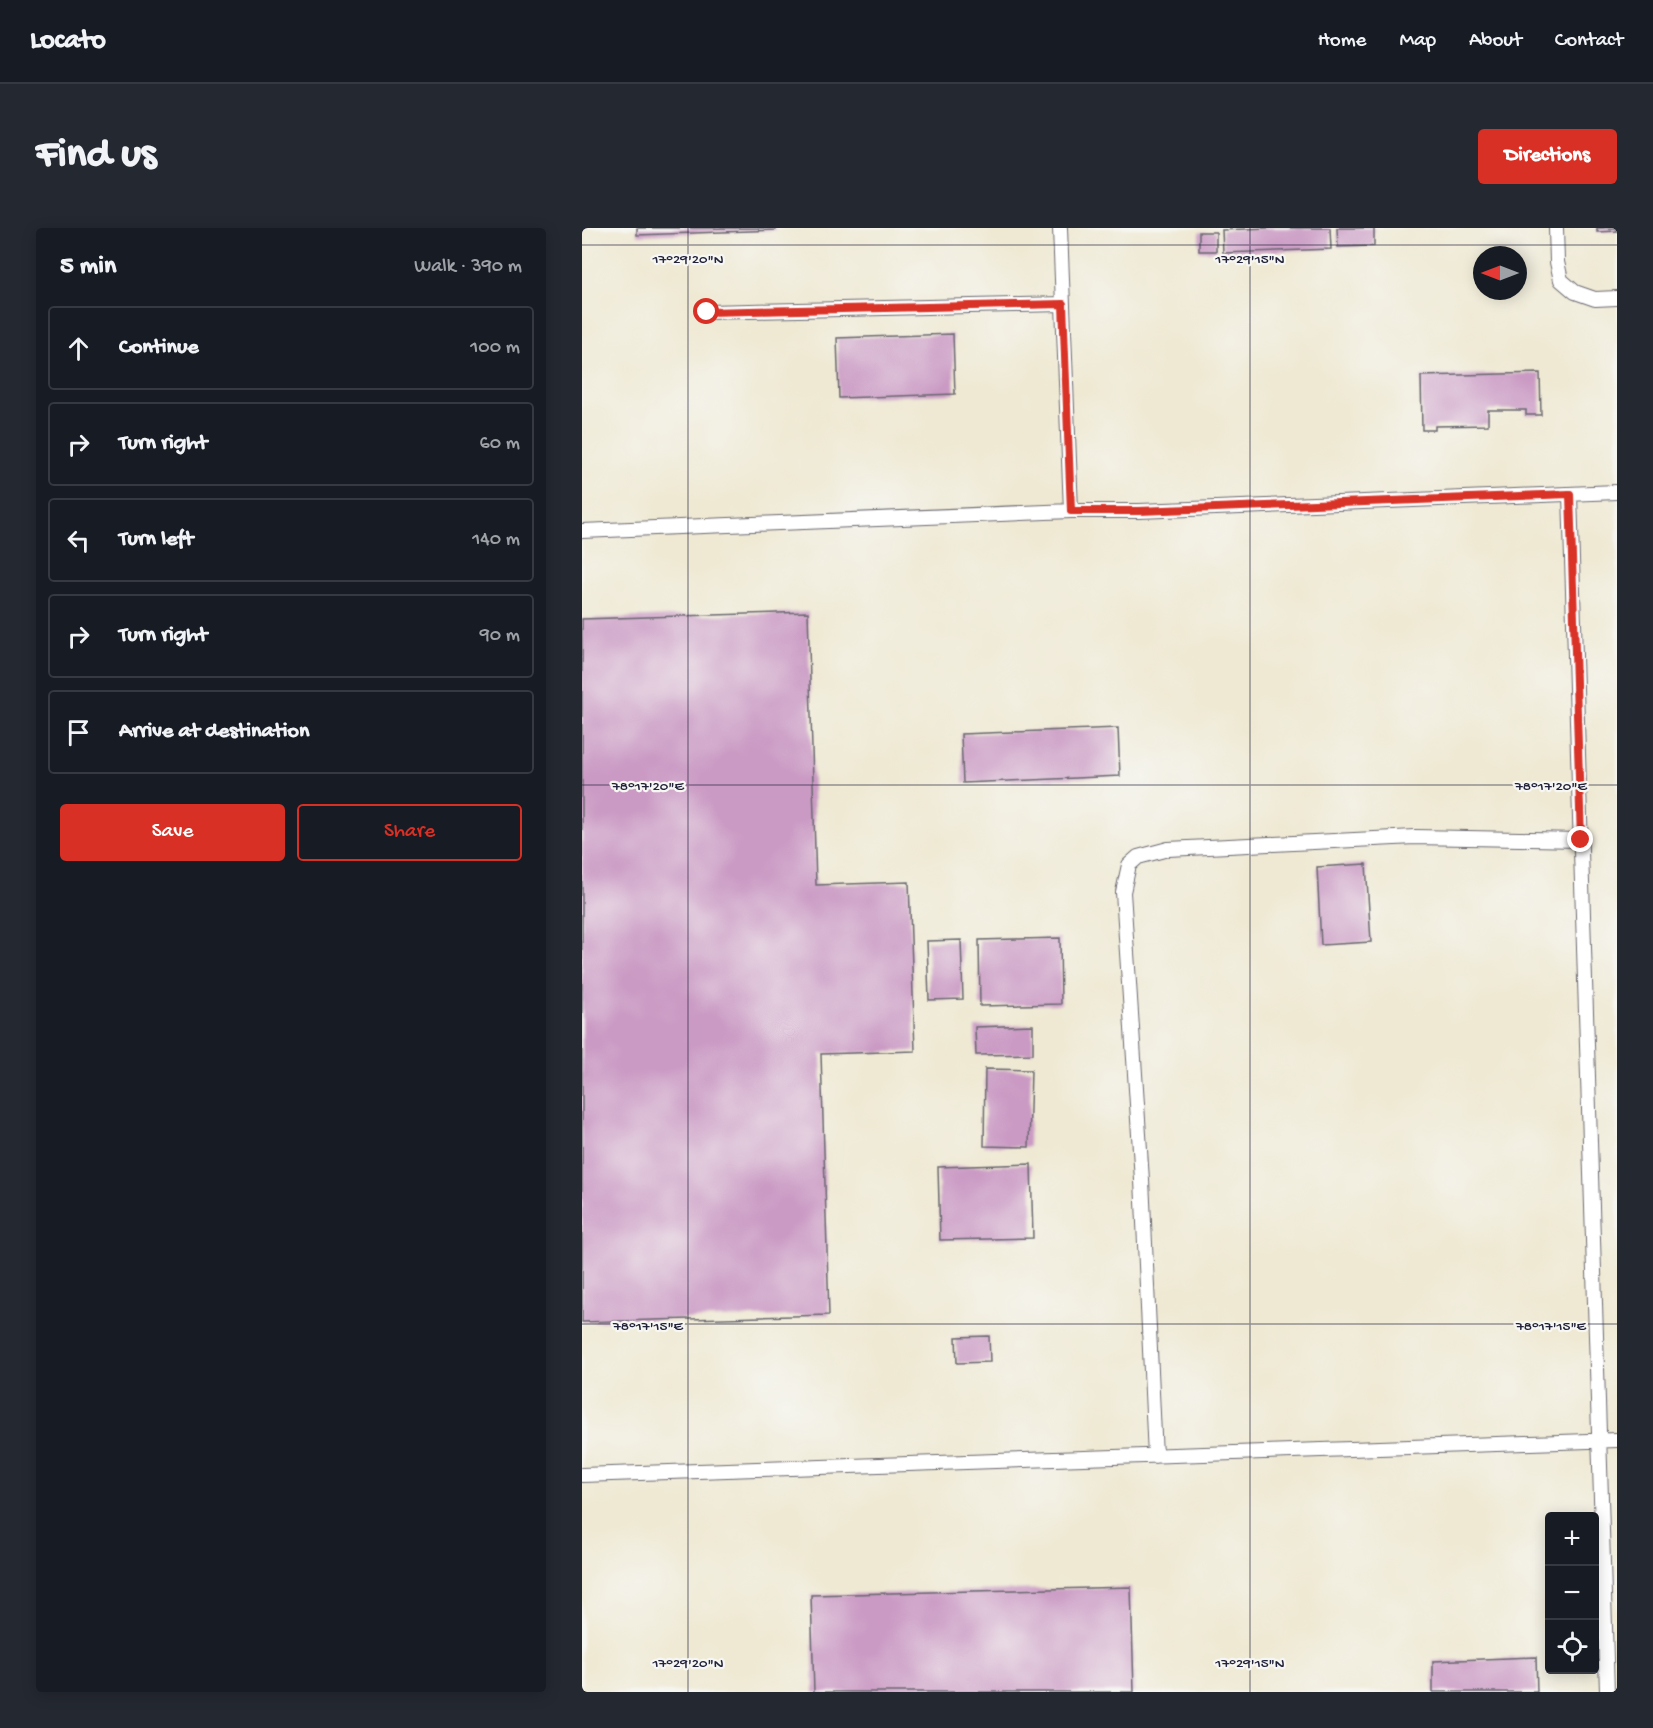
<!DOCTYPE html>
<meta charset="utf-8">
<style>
:root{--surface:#171b24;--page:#242831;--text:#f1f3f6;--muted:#9ea1a6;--line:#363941;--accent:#d93025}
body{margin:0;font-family:"Gochi Hand",sans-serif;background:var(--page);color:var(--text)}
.controls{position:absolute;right:18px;bottom:18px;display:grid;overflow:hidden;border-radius:6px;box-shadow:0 3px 15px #0003}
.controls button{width:54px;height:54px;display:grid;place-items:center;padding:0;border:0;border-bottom:2px solid var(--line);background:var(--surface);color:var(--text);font:30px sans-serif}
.compass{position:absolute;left:891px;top:18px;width:54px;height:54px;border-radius:50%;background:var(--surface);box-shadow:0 3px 15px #0003;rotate:270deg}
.stop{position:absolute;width:18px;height:18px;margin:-14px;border:4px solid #d93025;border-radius:50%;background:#fff}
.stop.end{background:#d93025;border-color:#fff;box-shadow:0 2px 6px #0008}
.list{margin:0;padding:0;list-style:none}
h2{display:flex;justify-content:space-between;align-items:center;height:78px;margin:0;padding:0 24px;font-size:26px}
h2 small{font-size:20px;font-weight:400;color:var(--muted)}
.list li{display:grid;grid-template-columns:39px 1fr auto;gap:18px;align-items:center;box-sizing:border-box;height:84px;margin:0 12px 12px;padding:0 12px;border:2px solid var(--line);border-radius:6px}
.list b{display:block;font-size:22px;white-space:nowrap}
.list em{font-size:20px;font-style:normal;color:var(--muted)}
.actions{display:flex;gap:12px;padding:18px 24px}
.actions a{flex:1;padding:14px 0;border:2px solid var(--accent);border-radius:6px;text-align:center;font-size:21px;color:var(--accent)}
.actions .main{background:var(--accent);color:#fff}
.icon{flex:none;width:33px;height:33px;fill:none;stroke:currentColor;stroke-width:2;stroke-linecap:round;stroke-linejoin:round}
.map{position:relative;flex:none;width:1035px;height:1464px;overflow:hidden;border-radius:6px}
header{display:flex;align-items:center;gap:36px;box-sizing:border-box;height:84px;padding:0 30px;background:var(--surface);border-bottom:2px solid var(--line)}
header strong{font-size:28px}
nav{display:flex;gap:33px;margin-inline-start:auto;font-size:21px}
.intro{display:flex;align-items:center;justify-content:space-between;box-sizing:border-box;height:144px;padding:0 36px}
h1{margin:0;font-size:42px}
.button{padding:15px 27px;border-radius:6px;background:var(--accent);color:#fff;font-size:21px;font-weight:700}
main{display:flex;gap:36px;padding:0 36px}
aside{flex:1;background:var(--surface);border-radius:6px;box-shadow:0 3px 15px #0003}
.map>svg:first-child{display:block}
.building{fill:#ca9ac4}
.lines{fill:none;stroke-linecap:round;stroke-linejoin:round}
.service-casing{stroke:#6a6870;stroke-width:16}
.service{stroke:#fff;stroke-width:14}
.route{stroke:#d93025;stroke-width:8}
.ticks{fill:none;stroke:#22223b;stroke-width:1.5;stroke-opacity:0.45}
.ticks-label{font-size:15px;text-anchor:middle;fill:#22223b;stroke:#f6f6f2;stroke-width:4.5;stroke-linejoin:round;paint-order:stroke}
</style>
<header>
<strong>Locato</strong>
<nav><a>Home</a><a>Map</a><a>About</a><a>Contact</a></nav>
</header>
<div class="intro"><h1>Find us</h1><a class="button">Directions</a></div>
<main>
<aside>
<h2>5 min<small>Walk · 390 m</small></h2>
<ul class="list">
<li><svg class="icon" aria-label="ahead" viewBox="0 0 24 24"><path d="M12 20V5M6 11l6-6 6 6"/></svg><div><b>Continue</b></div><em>100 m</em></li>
<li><svg class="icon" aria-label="right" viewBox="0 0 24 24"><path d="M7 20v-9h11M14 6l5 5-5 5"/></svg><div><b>Turn right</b></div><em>60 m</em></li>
<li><svg class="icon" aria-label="left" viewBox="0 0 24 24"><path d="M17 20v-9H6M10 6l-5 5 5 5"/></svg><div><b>Turn left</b></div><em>140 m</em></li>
<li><svg class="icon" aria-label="right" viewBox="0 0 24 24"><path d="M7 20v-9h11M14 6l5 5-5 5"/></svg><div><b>Turn right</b></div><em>90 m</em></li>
<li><svg class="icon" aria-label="arrive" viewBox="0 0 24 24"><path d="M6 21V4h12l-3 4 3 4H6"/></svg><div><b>Arrive at destination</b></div></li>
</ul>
<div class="actions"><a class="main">Save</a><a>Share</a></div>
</aside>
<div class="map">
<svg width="1035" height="1464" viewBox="0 0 1035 1464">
<rect width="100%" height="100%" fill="#f6f6f2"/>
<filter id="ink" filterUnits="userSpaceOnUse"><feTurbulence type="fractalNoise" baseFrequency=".0167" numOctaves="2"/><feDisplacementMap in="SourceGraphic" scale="12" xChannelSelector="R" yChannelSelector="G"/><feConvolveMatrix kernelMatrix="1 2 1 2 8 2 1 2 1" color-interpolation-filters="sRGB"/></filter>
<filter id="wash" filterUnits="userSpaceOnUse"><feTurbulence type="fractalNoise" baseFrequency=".008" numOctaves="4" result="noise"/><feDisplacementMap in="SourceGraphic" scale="24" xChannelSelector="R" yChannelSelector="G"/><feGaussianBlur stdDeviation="1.35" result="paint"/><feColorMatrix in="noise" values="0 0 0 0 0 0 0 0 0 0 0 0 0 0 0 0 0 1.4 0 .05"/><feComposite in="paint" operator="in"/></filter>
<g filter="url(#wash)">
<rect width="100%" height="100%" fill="#efe9d3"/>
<g id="blocks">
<path class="building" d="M 55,0 L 194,0 L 194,2 L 55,7 Z
M 686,0 L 748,0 L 749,21 L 641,25 L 640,2 Z
M 755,0 L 792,0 L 792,18 L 756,19 Z
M 1015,0 L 1034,0 L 1035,3 L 1015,4 Z
M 617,4 L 634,4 L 634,23 L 617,23 Z
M 371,106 L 373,166 L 257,170 L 255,110 Z
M 958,145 L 959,187 L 944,187 L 944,182 L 906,182 L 906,197 L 853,198 L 853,202 L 840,202 L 839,148 Z
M 226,384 L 234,657 L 327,654 L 333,823 L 239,826 L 247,1087 L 0,1094 L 0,391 Z
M 536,500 L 538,548 L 381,555 L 379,506 Z
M 784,636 L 789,714 L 739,717 L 735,639 Z
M 478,710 L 479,776 L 398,778 L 397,712 Z
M 379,712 L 381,771 L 347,772 L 345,713 Z
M 451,797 L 451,826 L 394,827 L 393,799 Z
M 403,841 L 449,842 L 447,919 L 402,918 Z
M 449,936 L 451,1010 L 358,1012 L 356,939 Z
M 407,1108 L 408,1134 L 375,1135 L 374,1109 Z
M 549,1359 L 552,1464 L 232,1464 L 229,1367 Z
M 954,1429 L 955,1464 L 851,1464 L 851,1433 Z"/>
</g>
</g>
<g filter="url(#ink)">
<use href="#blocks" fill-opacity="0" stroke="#6a6870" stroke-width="1.5"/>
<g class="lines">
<defs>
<path id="service" d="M 478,0 L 489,283
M 974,0 L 975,34 L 979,52 L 993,64 L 1013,71 L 1035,70
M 125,84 L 481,76
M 988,266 L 1025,1464
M 0,303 L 489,283 L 557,283 L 1035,264
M 573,1228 L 560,952 L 541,664 L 547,637 L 556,629 L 586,621 L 833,609 L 999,612
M 0,1247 L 1035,1212"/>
</defs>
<use href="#service" class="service-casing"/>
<use href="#service" class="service"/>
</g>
</g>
<g class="lines" filter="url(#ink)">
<path class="route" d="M 125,84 L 481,76 L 489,283 L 557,283 L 988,266 L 999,612"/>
</g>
<path class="ticks" d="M 106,0 L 106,1464M 668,0 L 668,1464M 0,17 L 1035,17M 0,557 L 1035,557M 0,1096 L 1035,1096"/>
<g class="ticks-label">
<text x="106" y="35">17°29'20"N</text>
<text x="668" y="35">17°29'15"N</text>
<text x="969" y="562">78°17'20"E</text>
<text x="66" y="562">78°17'20"E</text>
<text x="969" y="1102">78°17'15"E</text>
<text x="66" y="1102">78°17'15"E</text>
<text x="106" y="1439">17°29'20"N</text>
<text x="668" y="1439">17°29'15"N</text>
</g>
</svg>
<div class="controls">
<button>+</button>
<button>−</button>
<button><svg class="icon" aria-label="locate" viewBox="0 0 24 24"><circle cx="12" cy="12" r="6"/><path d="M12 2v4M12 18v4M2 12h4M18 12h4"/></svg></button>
</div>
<svg class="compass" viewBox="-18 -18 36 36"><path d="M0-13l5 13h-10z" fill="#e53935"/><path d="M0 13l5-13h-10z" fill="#9ea1a6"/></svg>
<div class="stop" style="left:125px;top:84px"></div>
<div class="stop end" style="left:999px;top:612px"></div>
</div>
</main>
